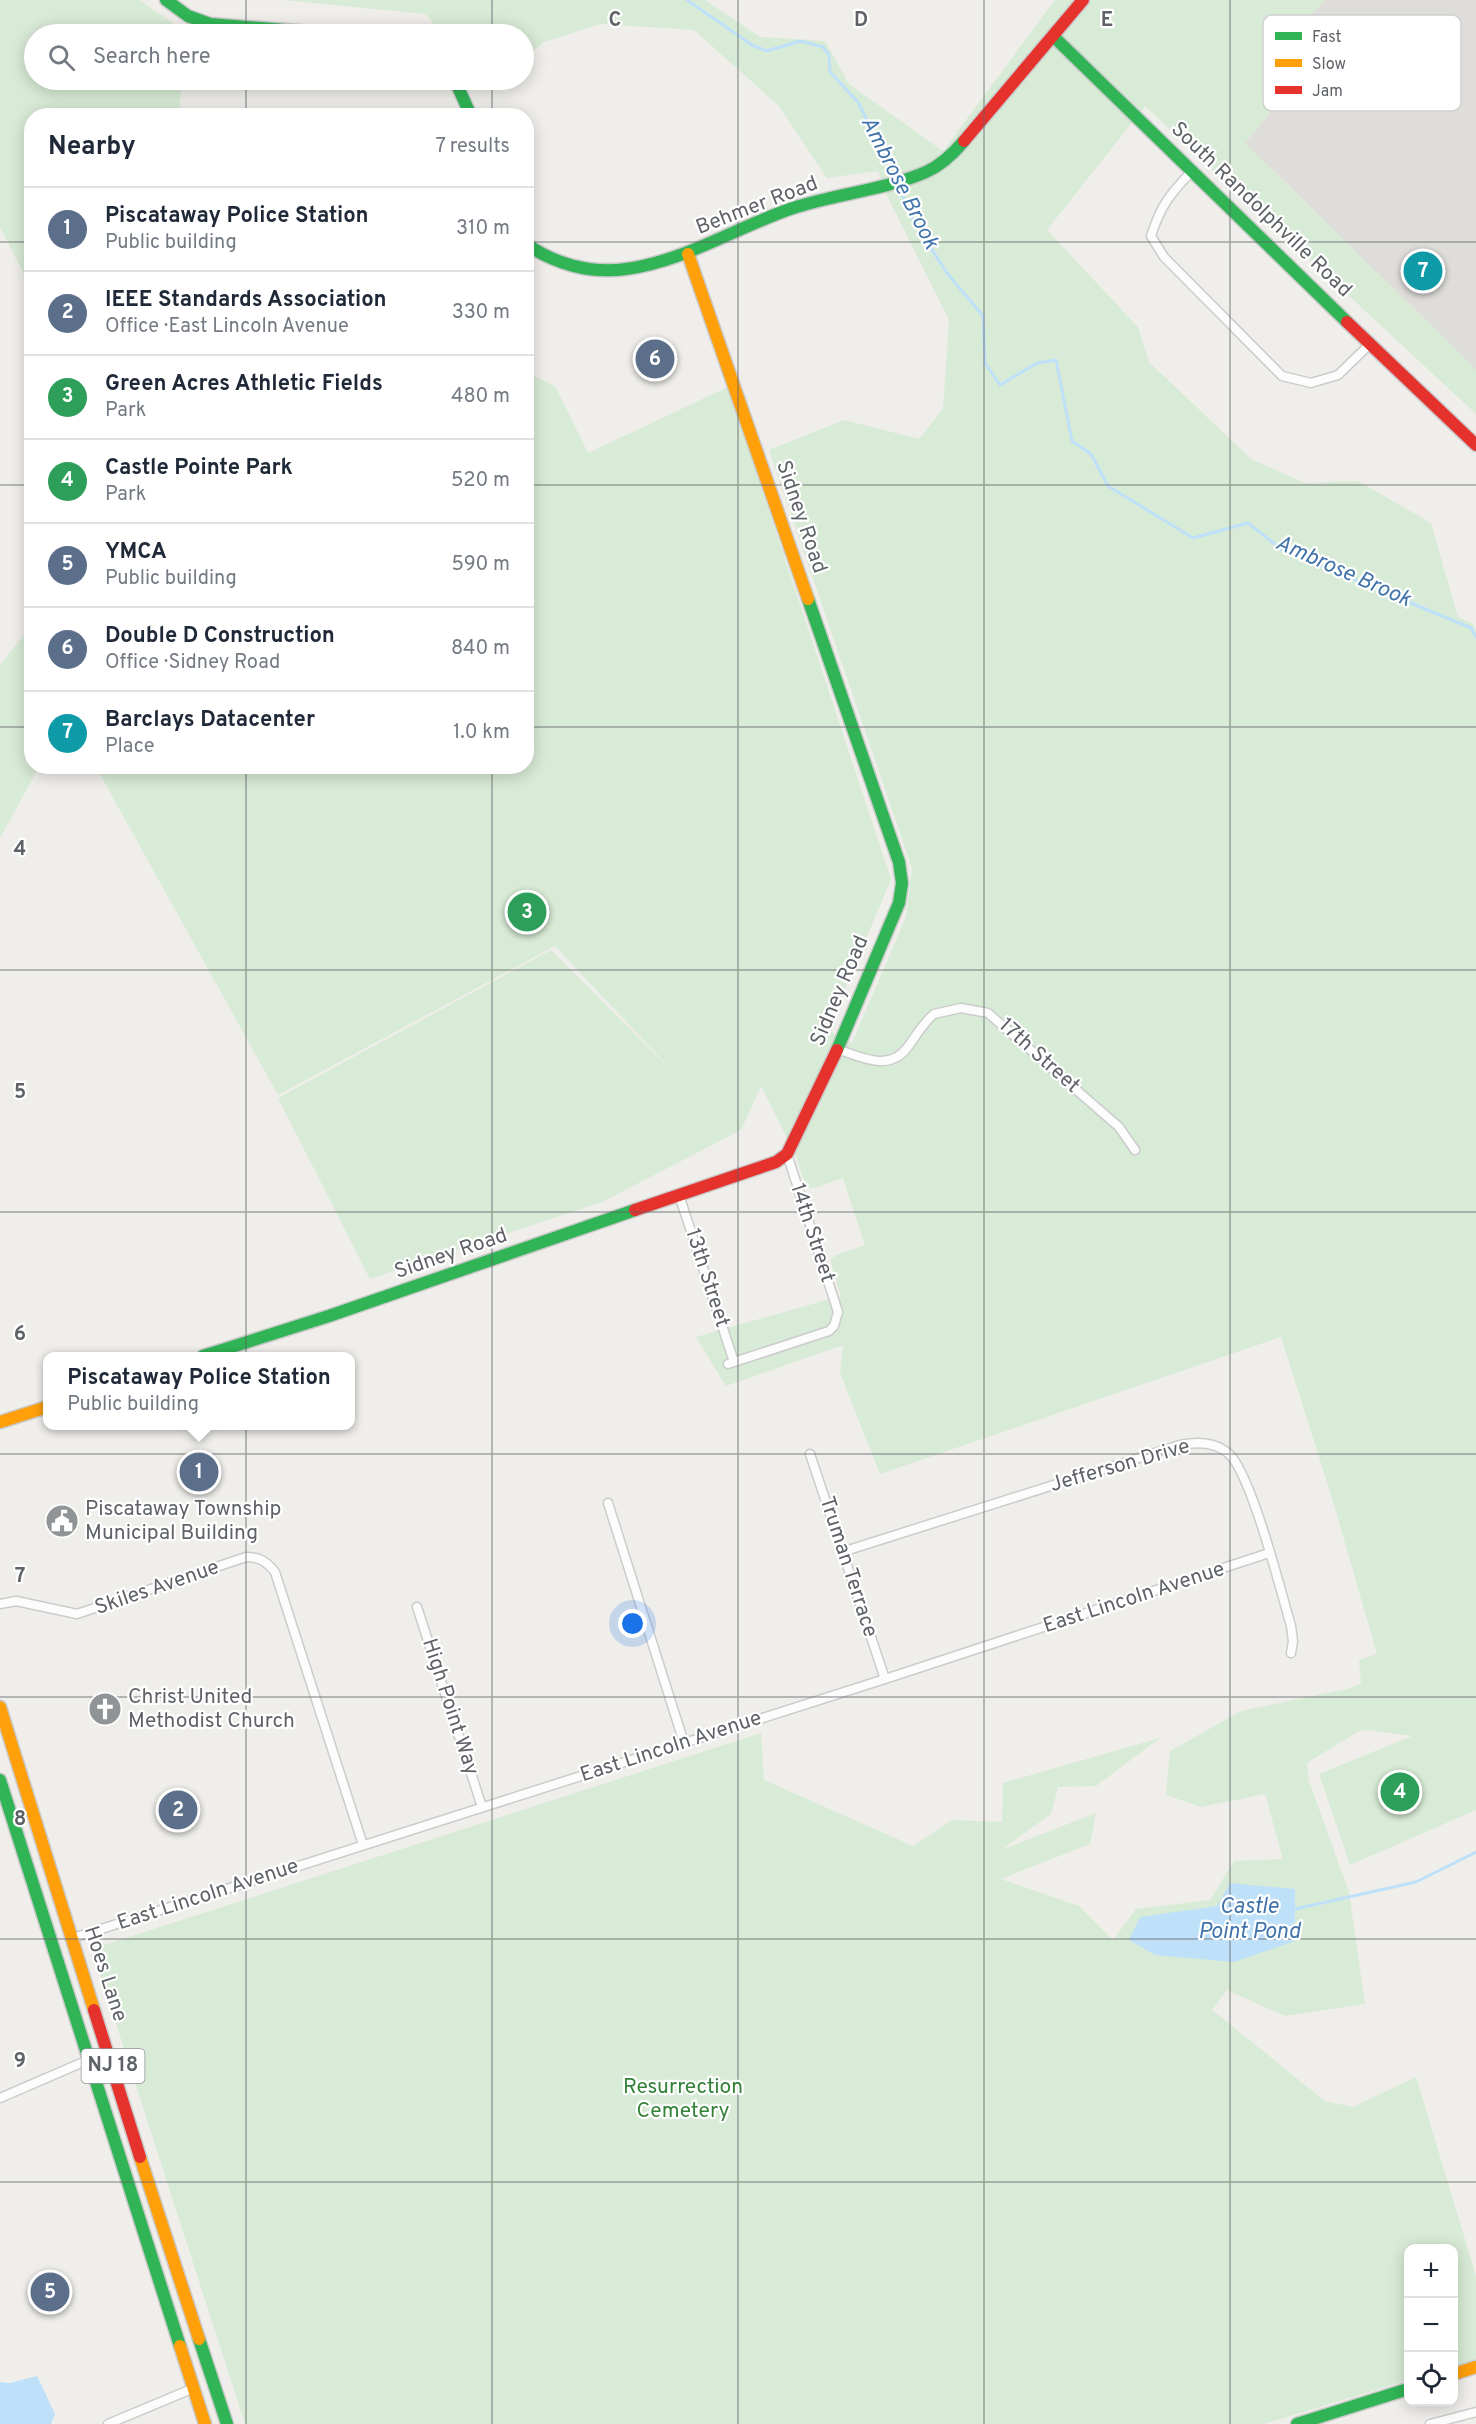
<!DOCTYPE html>
<meta charset="utf-8">
<style>
:root{--surface:#fff;--page:#f2f2f3;--text:#1f2937;--muted:#747a83;--line:#e0e1e3;--accent:#b45309}
body{margin:0;font-family:Overpass,sans-serif;background:var(--page);color:var(--text)}
.controls{position:absolute;right:18px;bottom:18px;display:grid;overflow:hidden;border-radius:12px;box-shadow:0 3px 15px #0003}
.controls button{width:54px;height:54px;display:grid;place-items:center;padding:0;border:0;border-bottom:2px solid var(--line);background:var(--surface);color:var(--text);font:30px sans-serif}
.you{position:absolute;left:633px;top:1624px;width:21px;height:21px;margin:-15px;border:4px solid #fff;border-radius:50%;background:#1a73e8;box-shadow:0 0 0 9px #1a73e833}
.badge{display:grid;place-items:center;width:39px;height:39px;border-radius:50%;background:var(--accent);color:#fff;font-size:20px;font-weight:700}
.pin{position:absolute;translate:-50% -50%;border:3px solid #fff;box-shadow:0 2px 6px #0006}
.popup{position:absolute;left:43px;top:1352px;width:312px;height:78px;box-sizing:border-box;display:grid;place-content:center;border-radius:12px;background:var(--surface);filter:drop-shadow(0 2px 4px #0005);font-size:20px;white-space:nowrap;color:var(--muted)}
.popup b{font-size:22px;color:var(--text)}
.popup::after{content:'';position:absolute;left:50%;top:100%;margin-left:-12px;border:12px solid transparent;border-top-color:var(--surface)}
.list{margin:0;padding:0;list-style:none}
h2{display:flex;justify-content:space-between;align-items:center;height:78px;margin:0;padding:0 24px;font-size:26px}
h2 small{font-size:20px;font-weight:400;color:var(--muted)}
.list li{display:grid;grid-template-columns:39px 1fr auto;gap:18px;align-items:center;box-sizing:border-box;height:84px;padding:0 24px;border-top:2px solid var(--line)}
.list b{display:block;font-size:22px;white-space:nowrap}
.list p{margin:0;font-size:20px;white-space:nowrap;color:var(--muted)}
.list em{font-size:20px;font-style:normal;color:var(--muted)}
.icon{flex:none;width:33px;height:33px;fill:none;stroke:currentColor;stroke-width:2;stroke-linecap:round;stroke-linejoin:round}
.map{position:relative;flex:none;width:1476px;height:2424px;overflow:hidden}
.search{position:absolute;background:var(--surface);box-shadow:0 3px 15px #0003;left:24px;top:24px;width:510px;height:66px;display:flex;align-items:center;gap:15px;box-sizing:border-box;padding:0 21px;border-radius:33px;color:var(--muted);font-size:22px}
.panel{position:absolute;background:var(--surface);box-shadow:0 3px 15px #0003;left:24px;top:108px;width:510px;height:666px;border-radius:24px}
.map>svg:first-child{display:block}
.industrial{fill:#dfddda}
.green{fill:#d8ebd6}
.water{fill:#bfe0f9}
.lines{fill:none;stroke-linecap:round;stroke-linejoin:round}
.stream{stroke:#bfe0f9;stroke-width:3}
.street-casing{stroke:#cbcccc;stroke-width:11}
.fast-casing{stroke:#cacacb;stroke-width:15}
.slow-casing{stroke:#cacacb;stroke-width:15}
.jam-casing{stroke:#cacacb;stroke-width:15}
.street{stroke:#fdfcfc;stroke-width:8}
.fast{stroke:#30b455;stroke-width:12}
.slow{stroke:#ff9f0a;stroke-width:12}
.jam{stroke:#e5322d;stroke-width:12}
.grid{fill:none;stroke:#5f6368;stroke-width:1.5;stroke-opacity:0.55}
.labels{text-anchor:middle;dominant-baseline:central;stroke-width:4.5;stroke-linejoin:round;paint-order:stroke}
.shield{fill:#fff;stroke:#8f9295;stroke-width:1.5}
.shield-label{font-size:20px;font-weight:bold;fill:#5f6368}
.street-label{font-size:21px;fill:#5f6368;stroke:#fff}
.poi-label{font-size:21px;fill:#5f6368;stroke:#fff;text-anchor:start}
.park-label{font-size:21px;fill:#348238;stroke:#fff}
.water-label{font-size:22px;font-style:italic;fill:#4174aa;stroke:#fff}
.key{fill:#fff;stroke:#cfd0d2;stroke-width:1.5}
.key-label{font-size:16px;fill:#5f6368}
.grid-label{font-size:20px;text-anchor:middle;font-weight:bold;fill:#5f6368;stroke:#fff;stroke-width:4.5;stroke-linejoin:round;paint-order:stroke}
</style>
<div class="map">
<svg width="1476" height="2424" viewBox="0 0 1476 2424">
<rect width="100%" height="100%" fill="#efeeea"/>
<path class="industrial" d="M 1325,0 L 1476,0 L 1476,370 L 1245,143 L 1320,52 L 1293,35 Z"/>
<path class="green" d="M 0,0 L 139,0 L 186,32 L 186,34 L 34,34 L 34,80 L 182,80 L 179,115 L 32,116 L 32,281 L 28,282 L 0,227 Z
M 283,0 L 705,0 L 760,37 L 825,41 L 849,84 L 943,151 L 1055,0 L 1325,0 L 1293,35 L 1320,51 L 1245,143 L 1476,370 L 1476,414 L 1145,106 L 1047,230 L 1138,327 L 1149,362 L 1251,459 L 1305,483 L 1358,481 L 1431,523 L 1458,617 L 1472,623 L 1476,630 L 1476,1810 L 1350,1865 L 1319,1774 L 1412,1736 L 1367,1730 L 1359,1731 L 1307,1763 L 1309,1781 L 1349,1892 L 1365,2004 L 1285,2016 L 1227,1990 L 1212,2010 L 1325,2101 L 1353,2107 L 1416,2077 L 1476,2276 L 1476,2359 L 1454,2366 L 1454,2248 L 1408,2248 L 1408,2380 L 1264,2424 L 245,2424 L 92,1949 L 761,1733 L 764,1780 L 913,1846 L 952,1820 L 1002,1822 L 1003,1783 L 1160,1738 L 1096,1786 L 1058,1787 L 1051,1814 L 1001,1850 L 1096,1813 L 1090,1844 L 1001,1879 L 1079,1906 L 1113,1940 L 1136,1909 L 1210,1900 L 1234,1861 L 1283,1859 L 1265,1794 L 1201,1807 L 1166,1795 L 1170,1751 L 1241,1711 L 1347,1689 L 1361,1684 L 1359,1660 L 1377,1654 L 1332,1498 L 1281,1337 L 880,1474 L 840,1373 L 843,1345 L 726,1386 L 696,1337 L 841,1296 L 830,1260 L 836,1255 L 865,1245 L 843,1178 L 814,1188 L 806,1187 L 796,1156 L 761,1086 L 741,1130 L 602,1202 L 370,1279 L 278,1098 L 551,950 L 679,1078 L 555,946 L 278,1095 L 96,767 L 526,766 L 527,373 L 555,386 L 588,453 L 728,387 L 891,879 L 828,1030 L 852,1043 L 906,917 L 912,868 L 769,450 L 844,420 L 919,439 L 943,409 L 949,320 L 887,196 L 878,171 L 827,178 L 778,105 L 694,30 L 601,24 L 544,42 L 524,58 L 524,34 L 441,34 L 426,14 Z
M 31,626 L 32,766 L 39,767 L 0,838 L 0,665 Z"/>
<path class="water" d="M 1230,1883 L 1295,1889 L 1295,1941 L 1234,1962 L 1155,1955 L 1129,1940 L 1140,1917 L 1217,1906 Z
M 37,2376 L 55,2414 L 51,2424 L 0,2424 L 0,2382 L 10,2383 Z"/>
<g class="lines">
<path class="stream" d="M 687,0 L 752,45 L 767,51 L 800,41 L 823,47 L 829,55 L 830,72 L 858,102 L 895,179
M 898,185 L 914,222 L 947,273 L 983,316 L 985,363 L 1000,385 L 1037,363 L 1056,360 L 1072,441 L 1091,454 L 1108,486 L 1193,538 L 1248,523 L 1281,549 L 1471,628 L 1476,637
M 1295,1909 L 1416,1882 L 1476,1852"/>
<defs>
<path id="street" d="M 1193,170 C 1170,194 1161,205 1151,236 L 1164,257 L 1282,376 L 1311,383 L 1338,375 L 1369,345
M 837,1049 C 860,1057 889,1072 907,1048 C 916,1036 923,1023 934,1014 L 961,1008 L 988,1013 L 1119,1127 L 1135,1150
M 679,1195 L 734,1362
M 728,1364 L 829,1331 L 834,1326 L 838,1312 L 787,1154
M 810,1454 L 885,1679
M 608,1503 L 684,1743
M 842,1552 L 1180,1445 C 1196,1442 1214,1441 1228,1453 C 1251,1472 1281,1592 1291,1626 L 1293,1641 L 1291,1653
M 0,1604 L 16,1601 L 77,1614 L 246,1557 C 259,1557 266,1561 275,1572 L 363,1845
M 417,1607 L 482,1807
M 73,1938 L 885,1679 L 1269,1553
M 0,2098 L 88,2060
M 108,2424 L 194,2388
M 1430,2424 L 1476,2412"/>
<path id="fast" d="M 166,0 L 188,16 L 210,24 L 335,34
M 1053,36 L 1347,322
M 451,80 L 458,87 L 471,116
M 526,244 C 555,264 590,274 626,269 C 685,261 737,227 793,208 C 836,194 884,190 926,172 C 942,165 953,154 964,141
M 808,599 L 899,862 L 902,883 L 899,903 L 837,1050
M 203,1356 L 329,1316 L 635,1210
M 0,1780 L 180,2346
M 199,2339 L 227,2424
M 1297,2424 L 1408,2389"/>
<path id="slow" d="M 688,254 L 808,599
M 0,1422 L 47,1407
M 0,1707 L 94,2010
M 140,2157 L 199,2339
M 180,2346 L 205,2424
M 1454,2374 L 1476,2367"/>
<path id="jam" d="M 964,141 L 1083,0
M 1347,322 L 1476,445
M 635,1210 L 776,1162 L 787,1154 L 837,1050
M 94,2010 L 140,2157"/>
</defs>
<use href="#street" class="street-casing"/>
<use href="#fast" class="fast-casing"/>
<use href="#slow" class="slow-casing"/>
<use href="#jam" class="jam-casing"/>
<use href="#street" class="street"/>
<use href="#fast" class="fast"/>
<use href="#slow" class="slow"/>
<use href="#jam" class="jam"/>
</g>
<path class="grid" d="M 246,0 L 246,34M 492,0 L 492,34M 738,0 L 738,2424M 984,0 L 984,2424M 1230,0 L 1230,2424M 246,80 L 246,116M 492,80 L 492,116M 0,242 L 32,242M 526,242 L 1476,242M 0,485 L 32,485M 526,485 L 1476,485M 0,727 L 32,727M 526,727 L 1476,727M 246,766 L 246,2424M 492,766 L 492,2424M 0,970 L 1476,970M 0,1212 L 1476,1212M 0,1454 L 1476,1454M 0,1697 L 1476,1697M 0,1939 L 1476,1939M 0,2182 L 1476,2182"/>
<defs>
<symbol id="civic-disc" viewBox="-11 -11 22 22"><circle r="9.5" fill="#919496" stroke="#fff"/><path d="M-.6-6.5H3V-4.5H.6V-3L4-1V1h2V6H-6V1h2V-1L-.6-3ZM-1.2 2.5V6h2.4V2.5Z" fill="#fff"/></symbol>
<symbol id="church-disc" viewBox="-11 -11 22 22"><circle r="9.5" fill="#919496" stroke="#fff"/><path d="M-1.2-6h2.4v3.5h3.3v2.4h-3.3V6h-2.4V-.1h-3.3v-2.4h3.3Z" fill="#fff"/></symbol>
</defs>
<g fill-rule="evenodd">
<use href="#civic-disc" x="43" y="1502" width="38" height="38"/>
<use href="#church-disc" x="86" y="1690" width="38" height="38"/>
</g>
<g class="labels">
<rect class="shield" x="81.5" y="2049" width="63" height="34" rx="4.5"/>
<g class="shield-label">
<text x="113" y="2066">NJ 18</text>
</g>
<g class="street-label">
<text transform="translate(757 206) rotate(-21)">Behmer Road</text>
<text transform="translate(1261 210) rotate(44)">South Randolphville Road</text>
<text transform="translate(801 517) rotate(71)">Sidney Road</text>
<text transform="translate(840 991) rotate(-67)">Sidney Road</text>
<text transform="translate(1039 1056) rotate(42)">17th Street</text>
<text transform="translate(812 1233) rotate(72)">14th Street</text>
<text transform="translate(451 1254) rotate(-19)">Sidney Road</text>
<text transform="translate(707 1278) rotate(72)">13th Street</text>
<text transform="translate(1120 1466) rotate(-16)">Jefferson Drive</text>
<text transform="translate(848 1567) rotate(72)">Truman Terrace</text>
<text transform="translate(157 1588) rotate(-19)">Skiles Avenue</text>
<text transform="translate(1134 1598) rotate(-18)">East Lincoln Avenue</text>
<text transform="translate(450 1707) rotate(72)">High Point Way</text>
<text transform="translate(671 1747) rotate(-18)">East Lincoln Avenue</text>
<text transform="translate(208 1895) rotate(-18)">East Lincoln Avenue</text>
<text transform="translate(105 1974) rotate(72)">Hoes Lane</text>
</g>
<g class="poi-label">
<text x="85" y="1509">Piscataway Township<tspan x="85" dy="24">Municipal Building</tspan></text>
<text x="128" y="1697">Christ United<tspan x="128" dy="24">Methodist Church</tspan></text>
</g>
<g class="park-label">
<text x="683" y="2087">Resurrection<tspan x="683" dy="24">Cemetery</tspan></text>
</g>
<g class="water-label">
<text transform="translate(899 183) rotate(63)">Ambrose Brook</text>
<text transform="translate(1343 572) rotate(24)">Ambrose Brook</text>
<text x="1249" y="1907">Castle<tspan x="1249" dy="25">Point Pond</tspan></text>
</g>
</g>
<rect x="1263" y="15" width="198" height="96" rx="9" class="key"/>
<rect x="1275" y="32" width="27" height="8" fill="#30b455"/>
<rect x="1275" y="59" width="27" height="8" fill="#ff9f0a"/>
<rect x="1275" y="86" width="27" height="8" fill="#e5322d"/>
<g class="key-label">
<text x="1312" y="42">Fast</text>
<text x="1312" y="69">Slow</text>
<text x="1312" y="96">Jam</text>
</g>
<g class="grid-label">
<text x="615" y="26">C</text>
<text x="861" y="26">D</text>
<text x="1107" y="26">E</text>
<text x="20" y="855">4</text>
<text x="20" y="1098">5</text>
<text x="20" y="1340">6</text>
<text x="20" y="1582">7</text>
<text x="20" y="1825">8</text>
<text x="20" y="2067">9</text>
</g>
</svg>
<div class="controls">
<button>+</button>
<button>−</button>
<button><svg class="icon" aria-label="locate" viewBox="0 0 24 24"><circle cx="12" cy="12" r="6"/><path d="M12 2v4M12 18v4M2 12h4M18 12h4"/></svg></button>
</div>
<div class="you"></div>
<div class="pin badge" style="left:199px;top:1472px;background:#5c6f8a">1</div>
<div class="popup"><b>Piscataway Police Station</b>Public building</div>
<div class="pin badge" style="left:178px;top:1810px;background:#5c6f8a">2</div>
<div class="pin badge" style="left:527px;top:912px;background:#2e9e5b">3</div>
<div class="pin badge" style="left:1400px;top:1792px;background:#2e9e5b">4</div>
<div class="pin badge" style="left:50px;top:2292px;background:#5c6f8a">5</div>
<div class="pin badge" style="left:655px;top:359px;background:#5c6f8a">6</div>
<div class="pin badge" style="left:1423px;top:271px;background:#0f9aa8">7</div>
<div class="search"><svg class="icon" aria-label="search" viewBox="0 0 24 24"><circle cx="10" cy="10" r="6"/><path d="M15 15l6 6"/></svg>Search here</div>
<section class="panel">
<h2>Nearby<small>7 results</small></h2>
<ul class="list">
<li><span class="badge" style="background:#5c6f8a">1</span><div><b>Piscataway Police Station</b><p>Public building</p></div><em>310 m</em></li>
<li><span class="badge" style="background:#5c6f8a">2</span><div><b>IEEE Standards Association</b><p>Office · East Lincoln Avenue</p></div><em>330 m</em></li>
<li><span class="badge" style="background:#2e9e5b">3</span><div><b>Green Acres Athletic Fields</b><p>Park</p></div><em>480 m</em></li>
<li><span class="badge" style="background:#2e9e5b">4</span><div><b>Castle Pointe Park</b><p>Park</p></div><em>520 m</em></li>
<li><span class="badge" style="background:#5c6f8a">5</span><div><b>YMCA</b><p>Public building</p></div><em>590 m</em></li>
<li><span class="badge" style="background:#5c6f8a">6</span><div><b>Double D Construction</b><p>Office · Sidney Road</p></div><em>840 m</em></li>
<li><span class="badge" style="background:#0f9aa8">7</span><div><b>Barclays Datacenter</b><p>Place</p></div><em>1.0 km</em></li>
</ul>
</section>
</div>
